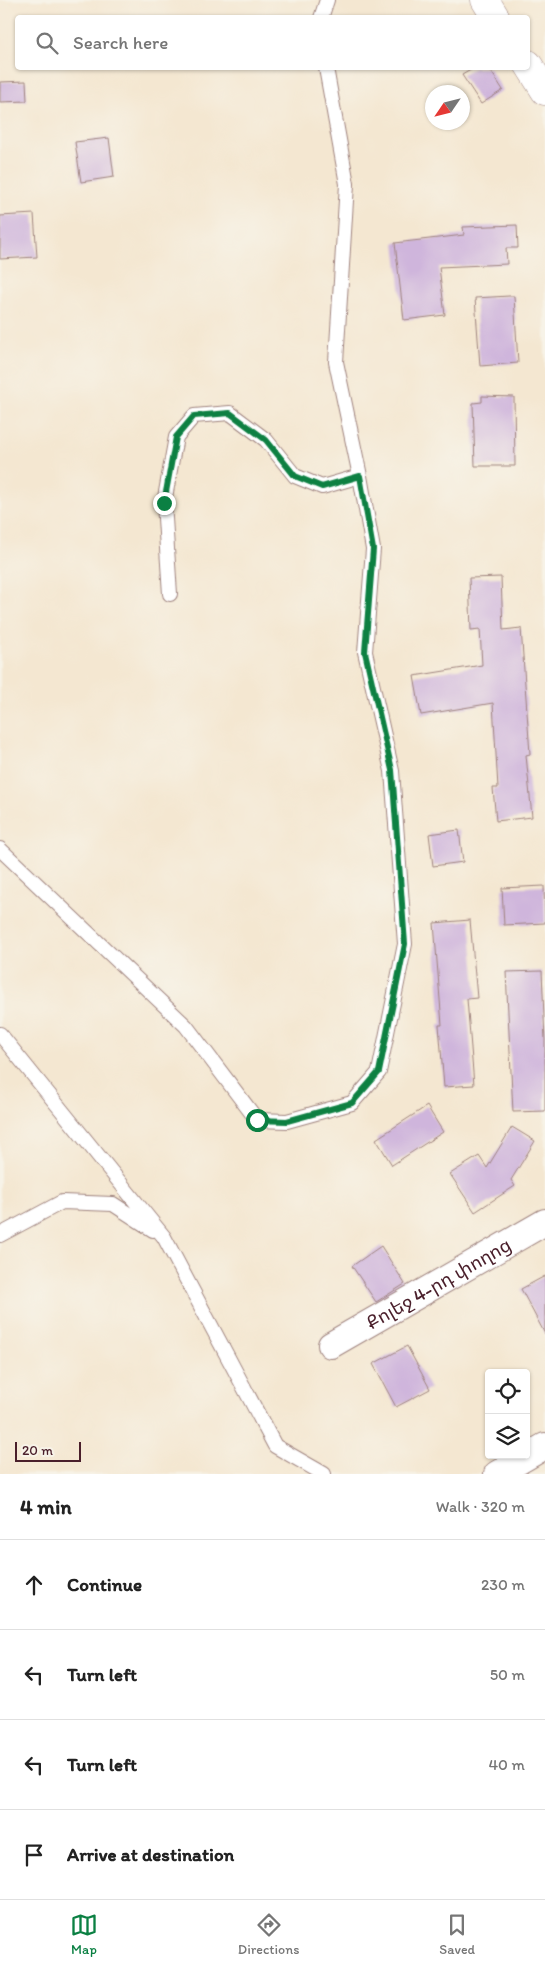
<!DOCTYPE html>
<meta charset="utf-8">
<style>
:root{--surface:#fff;--page:#f2f2f2;--text:#222;--muted:#767676;--line:#e0e0e0;--accent:#0b8043}
body{margin:0;font-family:Itim,"Noto Sans Armenian",sans-serif;background:var(--page);color:var(--text)}
.controls{position:absolute;right:15px;bottom:15px;display:grid;overflow:hidden;border-radius:5px;box-shadow:0 1px 4px #0004}
.controls button{width:45px;height:45px;display:grid;place-items:center;padding:0;border:0;border-bottom:1px solid var(--line);background:var(--surface);color:var(--text);font:25px sans-serif}
.compass{position:absolute;left:425px;top:85px;width:45px;height:45px;border-radius:50%;background:var(--surface);box-shadow:0 1px 4px #0004;rotate:235deg}
.scale{position:absolute;left:15px;bottom:12px;width:66px;box-sizing:border-box;padding-left:5px;border:2px solid #4a1f2b;border-top:0;font-size:14px;line-height:18px;white-space:nowrap;color:#4a1f2b;-webkit-text-stroke:4px #f7f3e8;paint-order:stroke}
.stop{position:absolute;width:15px;height:15px;margin:-11px;border:4px solid #0b8043;border-radius:50%;background:#fff}
.stop.end{background:#0b8043;border-color:#fff;box-shadow:0 1px 5px #0008}
.list{margin:0;padding:0;list-style:none}
h2{display:flex;justify-content:space-between;align-items:center;height:65px;margin:0;padding:0 20px;font-size:21px}
h2 small{font-size:16px;font-weight:400;color:var(--muted)}
.list li{display:grid;grid-template-columns:32px 1fr auto;gap:15px;align-items:center;box-sizing:border-box;height:90px;padding:0 20px;border-top:1px solid var(--line)}
.list b{display:block;font-size:19px;white-space:nowrap}
.list em{font-size:16px;font-style:normal;color:var(--muted)}
.icon{flex:none;width:28px;height:28px;fill:none;stroke:currentColor;stroke-width:2;stroke-linecap:round;stroke-linejoin:round}
.map{position:relative;flex:none;width:545px;height:1474px;overflow:hidden}
.search{position:absolute;background:var(--surface);box-shadow:0 1px 4px #0004;left:15px;right:15px;top:15px;height:55px;display:flex;align-items:center;gap:12px;box-sizing:border-box;padding:0 18px;border-radius:5px;color:var(--muted);font-size:19px}
.sheet{height:425px;background:var(--surface)}
nav{display:flex;justify-content:space-around;align-items:center;box-sizing:border-box;height:70px;border-top:1px solid var(--line);background:var(--surface);font-size:14px;color:var(--muted)}
nav a{display:grid;justify-items:center;gap:2px}
nav .on{color:var(--accent)}
.map>svg:first-child{display:block}
.building{fill:#cfb5dc}
.lines{fill:none;stroke-linecap:round;stroke-linejoin:round}
.service-casing{stroke:#9f837e;stroke-width:16}
.minor-casing{stroke:#9f837e;stroke-width:28}
.tertiary-casing{stroke:#9f837e;stroke-width:29}
.service{stroke:#fff;stroke-width:14}
.minor{stroke:#fff;stroke-width:26}
.tertiary{stroke:#fff;stroke-width:28}
.route{stroke:#0b8043;stroke-width:6}
.labels{text-anchor:middle;dominant-baseline:central;stroke-width:4;stroke-linejoin:round;paint-order:stroke}
.street-label{font-size:19px;fill:#4a1f2b;stroke:#f7f3e8}
</style>
<div class="map">
<svg width="545" height="1474" viewBox="0 0 545 1474">
<rect width="100%" height="100%" fill="#f7f3e8"/>
<filter id="ink" filterUnits="userSpaceOnUse"><feTurbulence type="fractalNoise" baseFrequency=".02" numOctaves="2"/><feDisplacementMap in="SourceGraphic" scale="10" xChannelSelector="R" yChannelSelector="G"/><feConvolveMatrix kernelMatrix="1 2 1 2 8 2 1 2 1" color-interpolation-filters="sRGB"/></filter>
<filter id="wash" filterUnits="userSpaceOnUse"><feTurbulence type="fractalNoise" baseFrequency=".0096" numOctaves="4" result="noise"/><feDisplacementMap in="SourceGraphic" scale="20" xChannelSelector="R" yChannelSelector="G"/><feGaussianBlur stdDeviation="1.12" result="paint"/><feColorMatrix in="noise" values="0 0 0 0 0 0 0 0 0 0 0 0 0 0 0 0 0 1.4 0 .05"/><feComposite in="paint" operator="in"/></filter>
<g filter="url(#wash)">
<rect width="100%" height="100%" fill="#f4e7d1"/>
<g id="blocks">
<path class="building" d="M 474,68 L 489,68 L 503,90 L 481,104 L 462,75 Z
M 26,81 L 27,101 L 0,102 L 0,82 Z
M 109,138 L 114,177 L 81,182 L 75,142 Z
M 34,214 L 37,257 L 0,259 L 0,216 Z
M 517,225 L 518,248 L 506,248 L 507,264 L 439,267 L 445,315 L 404,320 L 395,243 L 464,235 L 463,227 Z
M 509,296 L 514,296 L 518,363 L 480,366 L 475,298 Z
M 482,396 L 514,397 L 515,466 L 475,466 L 473,403 L 482,402 Z
M 501,577 L 503,630 L 521,628 L 530,754 L 526,755 L 532,817 L 496,821 L 493,788 L 498,788 L 493,703 L 421,715 L 414,676 L 482,665 L 480,629 L 471,630 L 469,578 Z
M 459,830 L 463,862 L 433,866 L 429,834 Z
M 544,886 L 545,923 L 504,925 L 502,888 Z
M 470,920 L 477,998 L 467,999 L 474,1085 L 444,1087 L 439,1025 L 442,1025 L 434,923 Z
M 542,971 L 545,1040 L 545,1111 L 513,1112 L 506,972 Z
M 427,1106 L 443,1132 L 392,1165 L 376,1139 Z
M 512,1127 L 535,1141 L 511,1180 L 515,1186 L 475,1212 L 450,1174 L 479,1156 L 487,1168 Z
M 381,1246 L 405,1284 L 376,1302 L 352,1266 Z
M 545,1276 L 545,1334 L 521,1289 Z
M 407,1346 L 430,1389 L 396,1407 L 373,1364 Z"/>
</g>
</g>
<g filter="url(#ink)">
<use href="#blocks" fill-opacity="0" stroke="#9f837e" stroke-width="1"/>
<g class="lines">
<defs>
<path id="service" d="M 321,18 L 327,0
M 170,594 L 164,503 L 176,437 L 194,416 L 230,413 L 266,440 L 295,476 L 322,487 L 360,476
M 0,849 L 186,1026 L 257,1120 L 287,1121 L 352,1103 L 379,1072 L 405,944 L 392,771 L 365,652 L 373,549 L 360,476 L 336,362 L 347,184 L 326,68
M 0,1034 L 164,1237 L 275,1446 L 324,1474
M 0,1235 L 62,1202 L 113,1204 L 153,1230"/>
<g id="minor">
<path id="s1" d="M 331,1345 L 545,1222"/>
<path d="M 497,1474 L 545,1446"/>
</g>
<path id="tertiary" d="M 485,0 L 496,18
M 528,64 L 545,91"/>
</defs>
<use href="#service" class="service-casing"/>
<use href="#minor" class="minor-casing"/>
<use href="#tertiary" class="tertiary-casing"/>
<use href="#service" class="service"/>
<use href="#minor" class="minor"/>
<use href="#tertiary" class="tertiary"/>
</g>
</g>
<g class="lines" filter="url(#ink)">
<path class="route" d="M 164,503 L 176,437 L 194,416 L 230,413 L 266,440 L 295,476 L 322,487 L 360,476 L 373,549 L 365,652 L 392,770 L 405,944 L 379,1072 L 352,1103 L 287,1121 L 257,1120"/>
</g>
<g class="labels">
<g class="street-label">
<text stroke="none"><textPath href="#s1" startOffset="124">Քոլեջ 4-րդ փողոց</textPath></text>
</g>
</g>
</svg>
<div class="controls">
<button><svg class="icon" aria-label="locate" viewBox="0 0 24 24"><circle cx="12" cy="12" r="6"/><path d="M12 2v4M12 18v4M2 12h4M18 12h4"/></svg></button>
<button><svg class="icon" aria-label="layers" viewBox="0 0 24 24"><path d="M12 4l9 5-9 5-9-5zM3 14l9 5 9-5"/></svg></button>
</div>
<svg class="compass" viewBox="-18 -18 36 36"><path d="M0-13l5 13h-10z" fill="#e53935"/><path d="M0 13l5-13h-10z" fill="#767676"/></svg>
<div class="scale">20 m</div>
<div class="stop" style="left:257px;top:1120px"></div>
<div class="stop end" style="left:164px;top:503px"></div>
<div class="search"><svg class="icon" aria-label="search" viewBox="0 0 24 24"><circle cx="10" cy="10" r="6"/><path d="M15 15l6 6"/></svg>Search here</div>
</div>
<section class="sheet">
<h2>4 min<small>Walk · 320 m</small></h2>
<ul class="list">
<li><svg class="icon" aria-label="ahead" viewBox="0 0 24 24"><path d="M12 20V5M6 11l6-6 6 6"/></svg><div><b>Continue</b></div><em>230 m</em></li>
<li><svg class="icon" aria-label="left" viewBox="0 0 24 24"><path d="M17 20v-9H6M10 6l-5 5 5 5"/></svg><div><b>Turn left</b></div><em>50 m</em></li>
<li><svg class="icon" aria-label="left" viewBox="0 0 24 24"><path d="M17 20v-9H6M10 6l-5 5 5 5"/></svg><div><b>Turn left</b></div><em>40 m</em></li>
<li><svg class="icon" aria-label="arrive" viewBox="0 0 24 24"><path d="M6 21V4h12l-3 4 3 4H6"/></svg><div><b>Arrive at destination</b></div></li>
</ul>
</section>
<nav>
<a class="on"><svg class="icon" aria-label="map" viewBox="0 0 24 24"><path d="M3 6l6-2 6 2 6-2v14l-6 2-6-2-6 2zM9 4v14M15 6v14"/></svg>Map</a>
<a><svg class="icon" aria-label="directions" viewBox="0 0 24 24"><path d="M12 3l9 9-9 9-9-9zM9 14v-3h6M13 9l2 2-2 2"/></svg>Directions</a>
<a><svg class="icon" aria-label="saved" viewBox="0 0 24 24"><path d="M7 4h10v16l-5-4-5 4z"/></svg>Saved</a>
</nav>
